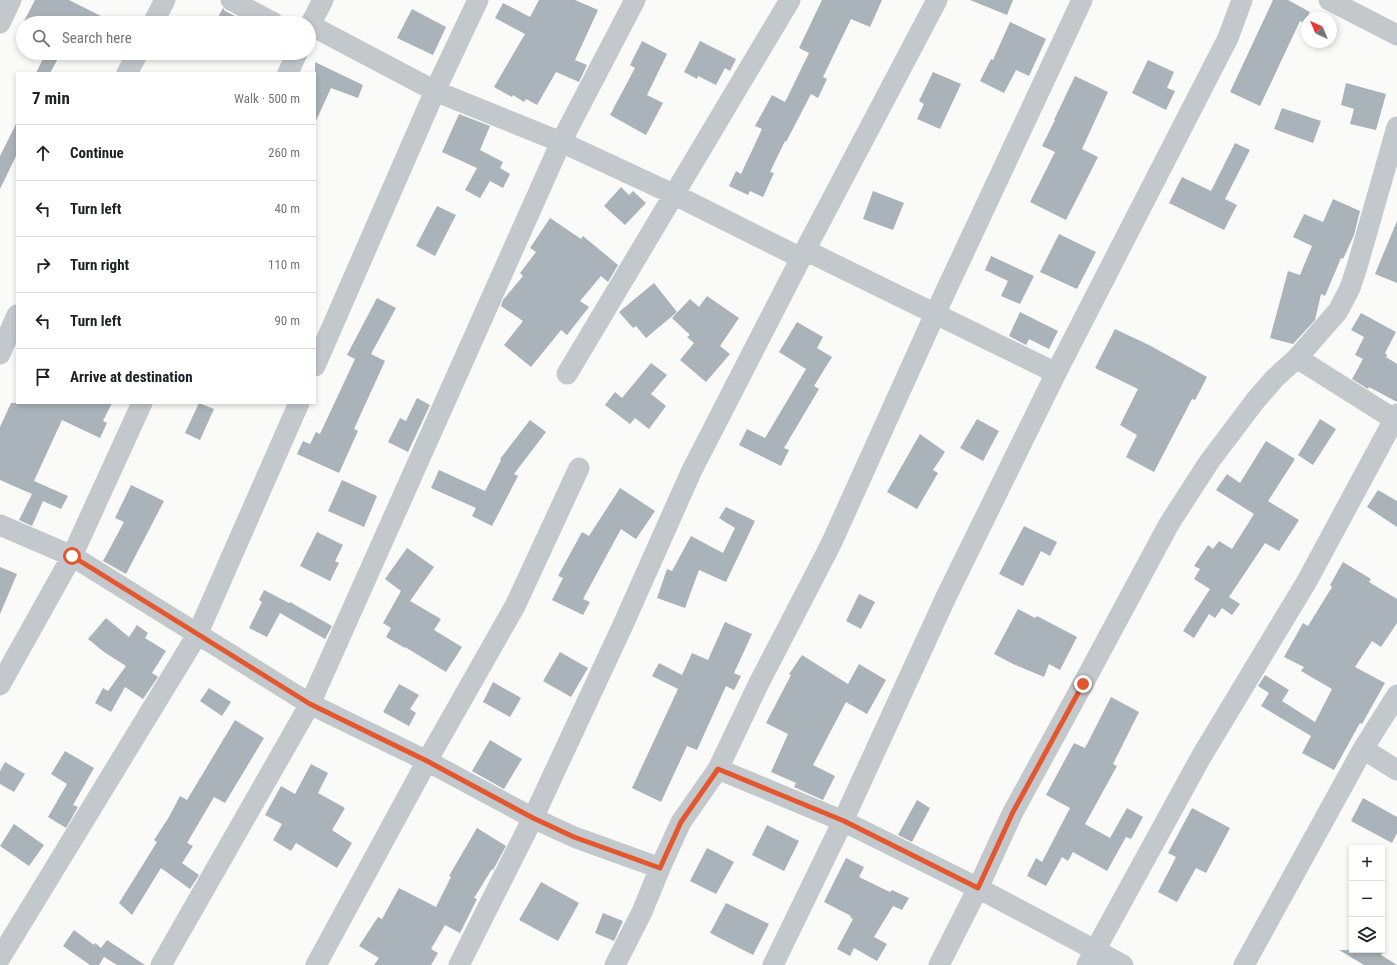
<!DOCTYPE html>
<meta charset="utf-8">
<style>
:root{--surface:#fff;--page:#f2f2f2;--text:#202124;--muted:#757577;--line:#e0e0e0}
body{margin:0;font-family:"Roboto Condensed",sans-serif;background:var(--page);color:var(--text)}
.controls{position:absolute;right:12px;bottom:12px;display:grid;overflow:hidden;border-radius:0px;box-shadow:0 2px 6px #0003}
.controls button{width:36px;height:36px;display:grid;place-items:center;padding:0;border:0;border-bottom:1px solid var(--line);background:var(--surface);color:var(--text);font:20px sans-serif}
.compass{position:absolute;left:1301px;top:12px;width:36px;height:36px;border-radius:50%;background:var(--surface);box-shadow:0 2px 6px #0003;rotate:316deg}
.stop{position:absolute;width:12px;height:12px;margin:-9px;border:3px solid #e4572e;border-radius:50%;background:#fff}
.stop.end{background:#e4572e;border-color:#fff;box-shadow:0 1px 4px #0008}
.list{margin:0;padding:0;list-style:none}
h2{display:flex;justify-content:space-between;align-items:center;height:52px;margin:0;padding:0 16px;font-size:17px}
h2 small{font-size:13px;font-weight:400;color:var(--muted)}
.list li{display:grid;grid-template-columns:26px 1fr auto;gap:12px;align-items:center;box-sizing:border-box;height:56px;padding:0 16px;border-top:1px solid var(--line)}
.list b{display:block;font-size:15px;white-space:nowrap}
.list em{font-size:13px;font-style:normal;color:var(--muted)}
.icon{flex:none;width:22px;height:22px;fill:none;stroke:currentColor;stroke-width:2;stroke-linecap:round;stroke-linejoin:round}
.map{position:relative;flex:none;width:1397px;height:965px;overflow:hidden}
.search{position:absolute;background:var(--surface);box-shadow:0 2px 6px #0003;left:16px;top:16px;width:300px;height:44px;display:flex;align-items:center;gap:10px;box-sizing:border-box;padding:0 14px;border-radius:22px;color:var(--muted);font-size:15px}
.panel{position:absolute;background:var(--surface);box-shadow:0 2px 6px #0003;left:16px;top:72px;width:300px;height:332px;border-radius:0px}
.map>svg:first-child{display:block}
.building{fill:#aab3b9}
.lines{fill:none;stroke-linecap:round;stroke-linejoin:round}
.minor{stroke:#c3c8cc;stroke-width:21}
.route{stroke:#e4572e;stroke-width:5}
</style>
<div class="map">
<svg width="1397" height="965" viewBox="0 0 1397 965">
<rect width="100%" height="100%" fill="#fafaf8"/>
<path class="building" d="M 35,0 L 69,0 L 115,23 L 23,23 Z
M 539,0 L 575,0 L 598,10 L 575,60 L 587,65 L 579,82 L 556,72 L 537,105 L 526,99 L 524,102 L 513,95 L 512,97 L 494,87 L 525,34 L 495,18 L 503,3 L 530,17 Z
M 822,0 L 882,0 L 870,27 L 851,19 L 823,77 L 827,79 L 818,98 L 811,94 L 786,142 L 785,141 L 770,172 L 774,173 L 763,197 L 750,191 L 748,195 L 729,186 L 736,171 L 741,174 L 762,129 L 755,126 L 772,95 L 785,102 L 809,53 L 799,48 Z
M 970,0 L 1013,0 L 1007,15 Z
M 1273,0 L 1288,0 L 1310,12 L 1304,23 L 1300,21 L 1260,106 L 1230,92 Z
M 223,8 L 225,11 L 249,23 L 215,23 Z
M 412,9 L 446,27 L 433,55 L 397,38 Z
M 1010,22 L 1046,39 L 1029,76 L 1016,70 L 1004,93 L 980,81 L 991,59 L 993,60 Z
M 642,41 L 667,54 L 647,95 L 663,103 L 646,135 L 610,115 L 635,68 L 630,65 Z
M 700,41 L 736,59 L 730,71 L 725,68 L 716,85 L 698,76 L 697,79 L 684,72 Z
M 46,53 L 61,53 L 50,73 L 36,73 Z
M 1148,60 L 1174,72 L 1167,88 L 1175,91 L 1166,110 L 1132,93 Z
M 315,62 L 363,85 L 358,98 L 331,88 L 315,123 Z
M 933,72 L 961,84 L 940,129 L 917,119 L 924,104 L 919,101 Z
M 1075,76 L 1108,92 L 1082,149 L 1098,157 L 1066,220 L 1030,202 L 1055,152 L 1042,146 L 1055,120 L 1054,120 Z
M 1346,83 L 1386,94 L 1376,130 L 1350,124 L 1354,109 L 1341,105 Z
M 1282,108 L 1321,121 L 1313,143 L 1274,129 Z
M 459,114 L 490,126 L 480,150 L 503,162 L 500,168 L 510,174 L 503,188 L 490,181 L 480,198 L 465,190 L 477,168 L 442,152 Z
M 17,122 L 17,154 L 0,189 L 0,156 Z
M 1235,143 L 1250,150 L 1225,199 L 1237,205 L 1224,230 L 1169,203 L 1182,177 L 1211,191 Z
M 621,187 L 629,195 L 633,191 L 646,203 L 625,225 L 604,206 Z
M 873,191 L 904,203 L 893,230 L 863,219 Z
M 1333,199 L 1360,211 L 1354,235 L 1343,259 L 1341,258 L 1325,296 L 1321,294 L 1315,320 L 1293,344 L 1270,338 L 1288,271 L 1300,275 L 1312,246 L 1293,237 L 1304,214 L 1323,222 Z
M 437,206 L 456,215 L 435,256 L 416,246 Z
M 550,218 L 581,239 L 583,236 L 618,265 L 608,282 L 601,276 L 580,301 L 589,307 L 567,335 L 561,330 L 531,367 L 504,345 L 523,321 L 501,306 L 503,300 L 523,276 L 520,273 L 536,252 L 530,248 Z
M 1397,221 L 1397,283 L 1375,274 Z
M 1059,234 L 1096,252 L 1077,289 L 1040,272 Z
M 991,256 L 1034,276 L 1020,304 L 1001,296 L 1008,281 L 985,270 Z
M 654,283 L 677,312 L 646,338 L 636,326 L 633,328 L 619,312 Z
M 707,296 L 739,318 L 720,346 L 730,354 L 706,382 L 680,360 L 694,343 L 687,337 L 690,335 L 672,318 L 690,299 L 699,307 Z
M 377,298 L 396,308 L 371,354 L 385,361 L 354,429 L 358,431 L 339,473 L 297,454 L 303,441 L 310,444 L 316,432 L 320,434 L 355,359 L 347,355 Z
M 1020,312 L 1058,331 L 1049,349 L 1029,339 L 1026,345 L 1009,336 Z
M 1361,313 L 1396,332 L 1385,353 L 1387,355 L 1386,357 L 1397,364 L 1397,402 L 1369,387 L 1368,389 L 1352,379 L 1363,359 L 1355,355 L 1364,337 L 1351,330 Z
M 797,322 L 823,337 L 817,348 L 832,357 L 814,386 L 819,389 L 784,448 L 789,450 L 781,466 L 739,445 L 747,429 L 765,438 L 806,369 L 779,352 Z
M 1115,329 L 1149,345 L 1207,377 L 1195,400 L 1192,399 L 1154,472 L 1126,457 L 1137,435 L 1120,425 L 1138,389 L 1095,368 Z
M 651,363 L 667,375 L 651,394 L 666,406 L 649,429 L 635,418 L 630,424 L 605,405 L 615,392 L 622,398 Z
M 417,398 L 430,405 L 408,452 L 388,442 L 400,418 L 406,421 Z
M 11,403 L 112,403 L 103,421 L 107,423 L 100,438 L 62,420 L 34,481 L 68,496 L 61,509 L 43,501 L 32,526 L 19,520 L 32,494 L 0,480 L 0,427 Z
M 199,403 L 214,409 L 200,440 L 185,433 Z
M 977,419 L 999,431 L 983,461 L 960,448 Z
M 1320,419 L 1336,429 L 1313,465 L 1298,455 Z
M 530,420 L 546,432 L 514,474 L 518,476 L 492,526 L 472,516 L 476,508 L 431,488 L 439,470 L 485,491 L 501,460 L 500,459 Z
M 920,434 L 945,452 L 933,470 L 938,473 L 917,509 L 887,492 Z
M 1266,441 L 1295,459 L 1268,501 L 1299,520 L 1279,551 L 1265,543 L 1229,597 L 1240,604 L 1232,615 L 1222,608 L 1215,618 L 1209,614 L 1194,638 L 1183,631 L 1210,589 L 1194,579 L 1200,569 L 1194,566 L 1208,545 L 1213,549 L 1219,541 L 1232,549 L 1254,514 L 1216,490 L 1227,474 L 1240,483 Z
M 342,480 L 377,496 L 364,527 L 328,511 Z
M 131,485 L 164,501 L 126,574 L 103,561 L 124,522 L 115,518 Z
M 620,488 L 655,511 L 636,539 L 621,529 L 583,599 L 590,602 L 583,615 L 552,600 L 563,578 L 558,576 L 582,532 L 589,536 Z
M 1378,490 L 1397,501 L 1397,527 L 1367,507 Z
M 726,507 L 755,521 L 726,582 L 699,570 L 685,608 L 657,598 L 667,569 L 672,571 L 691,536 L 723,553 L 735,528 L 719,518 Z
M 1024,526 L 1057,542 L 1050,556 L 1041,551 L 1023,586 L 999,574 Z
M 317,532 L 343,545 L 335,561 L 339,563 L 330,581 L 300,566 Z
M 407,548 L 434,567 L 410,601 L 441,619 L 434,630 L 462,647 L 446,672 L 405,647 L 405,648 L 386,637 L 391,628 L 383,623 L 401,591 L 385,579 Z
M 1343,562 L 1371,579 L 1369,582 L 1397,599 L 1397,623 L 1381,647 L 1372,641 L 1355,667 L 1385,683 L 1362,724 L 1360,723 L 1334,770 L 1302,753 L 1311,736 L 1261,706 L 1269,693 L 1258,686 L 1265,675 L 1289,690 L 1282,701 L 1315,722 L 1332,689 L 1301,671 L 1304,667 L 1284,657 L 1303,623 L 1308,626 L 1332,587 L 1330,585 Z
M 0,567 L 17,574 L 0,614 Z
M 264,590 L 289,603 L 290,602 L 332,626 L 325,639 L 280,613 L 267,637 L 249,628 L 262,602 L 259,600 Z
M 859,594 L 875,602 L 861,629 L 846,621 Z
M 1018,609 L 1035,618 L 1037,616 L 1077,637 L 1060,670 L 1049,664 L 1044,677 L 1013,664 L 994,654 Z
M 106,618 L 129,637 L 137,625 L 148,633 L 145,638 L 166,651 L 152,673 L 158,677 L 143,699 L 125,687 L 111,712 L 95,703 L 103,688 L 108,691 L 126,666 L 104,652 L 88,639 Z
M 725,622 L 752,634 L 734,673 L 741,676 L 734,690 L 726,686 L 697,750 L 687,746 L 661,802 L 632,788 L 678,689 L 652,676 L 659,663 L 682,675 L 692,653 L 708,660 Z
M 560,652 L 588,668 L 571,697 L 543,681 Z
M 802,655 L 848,684 L 859,664 L 886,680 L 867,714 L 846,702 L 813,765 L 835,776 L 823,800 L 794,787 L 796,783 L 771,772 L 788,734 L 766,723 L 791,675 L 789,674 Z
M 493,682 L 521,698 L 510,717 L 483,702 Z
M 399,684 L 419,695 L 410,709 L 416,713 L 409,726 L 383,712 Z
M 209,688 L 231,702 L 222,716 L 200,701 Z
M 1111,697 L 1139,712 L 1113,764 L 1117,766 L 1085,824 L 1110,838 L 1127,808 L 1143,817 L 1131,839 L 1126,837 L 1107,871 L 1073,852 L 1068,861 L 1062,857 L 1046,886 L 1027,876 L 1036,858 L 1042,862 L 1070,808 L 1046,795 L 1074,743 L 1085,748 Z
M 235,720 L 264,738 L 225,803 L 214,797 L 187,843 L 193,846 L 182,863 L 199,875 L 190,889 L 161,868 L 132,915 L 119,903 L 157,842 L 154,840 L 169,817 L 180,796 L 187,800 Z
M 490,740 L 522,759 L 504,789 L 472,771 Z
M 65,751 L 94,768 L 73,805 L 78,807 L 66,828 L 48,817 L 67,784 L 51,774 Z
M 5,762 L 25,774 L 14,792 L 0,784 L 0,771 Z
M 311,764 L 328,773 L 318,793 L 345,808 L 332,830 L 352,843 L 337,868 L 296,843 L 291,851 L 273,840 L 282,824 L 265,815 L 281,786 L 295,794 Z
M 1363,798 L 1397,817 L 1397,833 L 1392,843 L 1351,821 Z
M 917,800 L 930,808 L 912,842 L 898,835 Z
M 1192,808 L 1230,828 L 1206,873 L 1196,868 L 1177,902 L 1158,892 L 1176,857 L 1168,853 Z
M 14,824 L 44,845 L 29,866 L 0,846 Z
M 767,825 L 799,841 L 784,871 L 752,855 Z
M 477,828 L 506,846 L 493,870 L 492,869 L 474,898 L 477,899 L 460,933 L 445,925 L 431,949 L 438,953 L 431,965 L 374,965 L 379,958 L 359,946 L 378,917 L 382,919 L 399,888 L 436,907 L 451,877 L 449,876 Z
M 707,848 L 734,862 L 716,894 L 690,881 Z
M 846,858 L 864,867 L 859,877 L 890,892 L 892,890 L 909,898 L 902,910 L 893,906 L 874,937 L 887,944 L 877,961 L 854,948 L 850,956 L 837,949 L 853,919 L 850,917 L 851,916 L 824,902 Z
M 541,882 L 579,903 L 558,941 L 519,920 Z
M 726,903 L 769,924 L 753,955 L 710,933 Z
M 603,913 L 623,921 L 614,941 L 595,933 Z
M 74,930 L 94,945 L 95,943 L 101,948 L 107,940 L 145,965 L 117,965 L 104,957 L 99,965 L 90,965 L 63,946 Z
M 1339,950 L 1384,950 L 1381,955 L 1397,965 L 1364,965 Z"/>
<g class="lines">
<path class="minor" d="M 231,0 L 274,23
M 1329,0 L 1397,35
M 0,23 L 11,0
M 153,23 L 165,0
M 310,25 L 435,91 L 561,142 L 673,194 L 801,258
M 309,27 L 323,0
M 127,73 L 138,53
M 288,73 L 297,53
M 805,250 L 1056,373
M 0,354 L 17,315
M 1297,358 L 1397,421
M 315,366 L 435,91 L 478,0
M 567,374 L 790,0
M 0,525 L 72,556 L 310,704 L 427,761 L 533,818 L 574,837 L 660,868 L 681,822 L 718,769 L 843,821 L 978,888 L 1123,965
M 0,685 L 72,556 L 142,403
M 1363,749 L 1397,770
M 718,769 L 758,685 L 831,544 L 935,314 L 1082,0
M 0,958 L 197,635 L 299,403
M 161,965 L 310,704 L 561,142 L 635,0
M 316,965 L 427,761 L 515,606 L 579,468
M 459,965 L 533,818 L 622,627 L 692,470 L 801,258 L 937,0
M 615,965 L 642,912 L 660,868
M 773,965 L 843,821 L 946,597 L 1056,373 L 1228,38 L 1242,0
M 939,965 L 978,888 L 1013,812 L 1083,684 L 1169,524 L 1209,462 L 1255,401 L 1275,378 L 1297,358 L 1338,311 L 1350,288 L 1357,267 L 1397,127
M 1087,965 L 1201,757 L 1307,581 L 1397,414
M 1244,965 L 1363,749 L 1397,695"/>
</g>
<g class="lines">
<path class="route" d="M 72,556 L 310,704 L 427,761 L 533,818 L 574,837 L 660,868 L 681,822 L 718,769 L 844,821 L 978,888 L 1013,812 L 1083,684"/>
</g>
</svg>
<div class="controls">
<button>+</button>
<button>−</button>
<button><svg class="icon" aria-label="layers" viewBox="0 0 24 24"><path d="M12 4l9 5-9 5-9-5zM3 14l9 5 9-5"/></svg></button>
</div>
<svg class="compass" viewBox="-18 -18 36 36"><path d="M0-13l5 13h-10z" fill="#e53935"/><path d="M0 13l5-13h-10z" fill="#757577"/></svg>
<div class="stop" style="left:72px;top:556px"></div>
<div class="stop end" style="left:1083px;top:684px"></div>
<div class="search"><svg class="icon" aria-label="search" viewBox="0 0 24 24"><circle cx="10" cy="10" r="6"/><path d="M15 15l6 6"/></svg>Search here</div>
<section class="panel">
<h2>7 min<small>Walk · 500 m</small></h2>
<ul class="list">
<li><svg class="icon" aria-label="ahead" viewBox="0 0 24 24"><path d="M12 20V5M6 11l6-6 6 6"/></svg><div><b>Continue</b></div><em>260 m</em></li>
<li><svg class="icon" aria-label="left" viewBox="0 0 24 24"><path d="M17 20v-9H6M10 6l-5 5 5 5"/></svg><div><b>Turn left</b></div><em>40 m</em></li>
<li><svg class="icon" aria-label="right" viewBox="0 0 24 24"><path d="M7 20v-9h11M14 6l5 5-5 5"/></svg><div><b>Turn right</b></div><em>110 m</em></li>
<li><svg class="icon" aria-label="left" viewBox="0 0 24 24"><path d="M17 20v-9H6M10 6l-5 5 5 5"/></svg><div><b>Turn left</b></div><em>90 m</em></li>
<li><svg class="icon" aria-label="arrive" viewBox="0 0 24 24"><path d="M6 21V4h12l-3 4 3 4H6"/></svg><div><b>Arrive at destination</b></div></li>
</ul>
</section>
</div>
